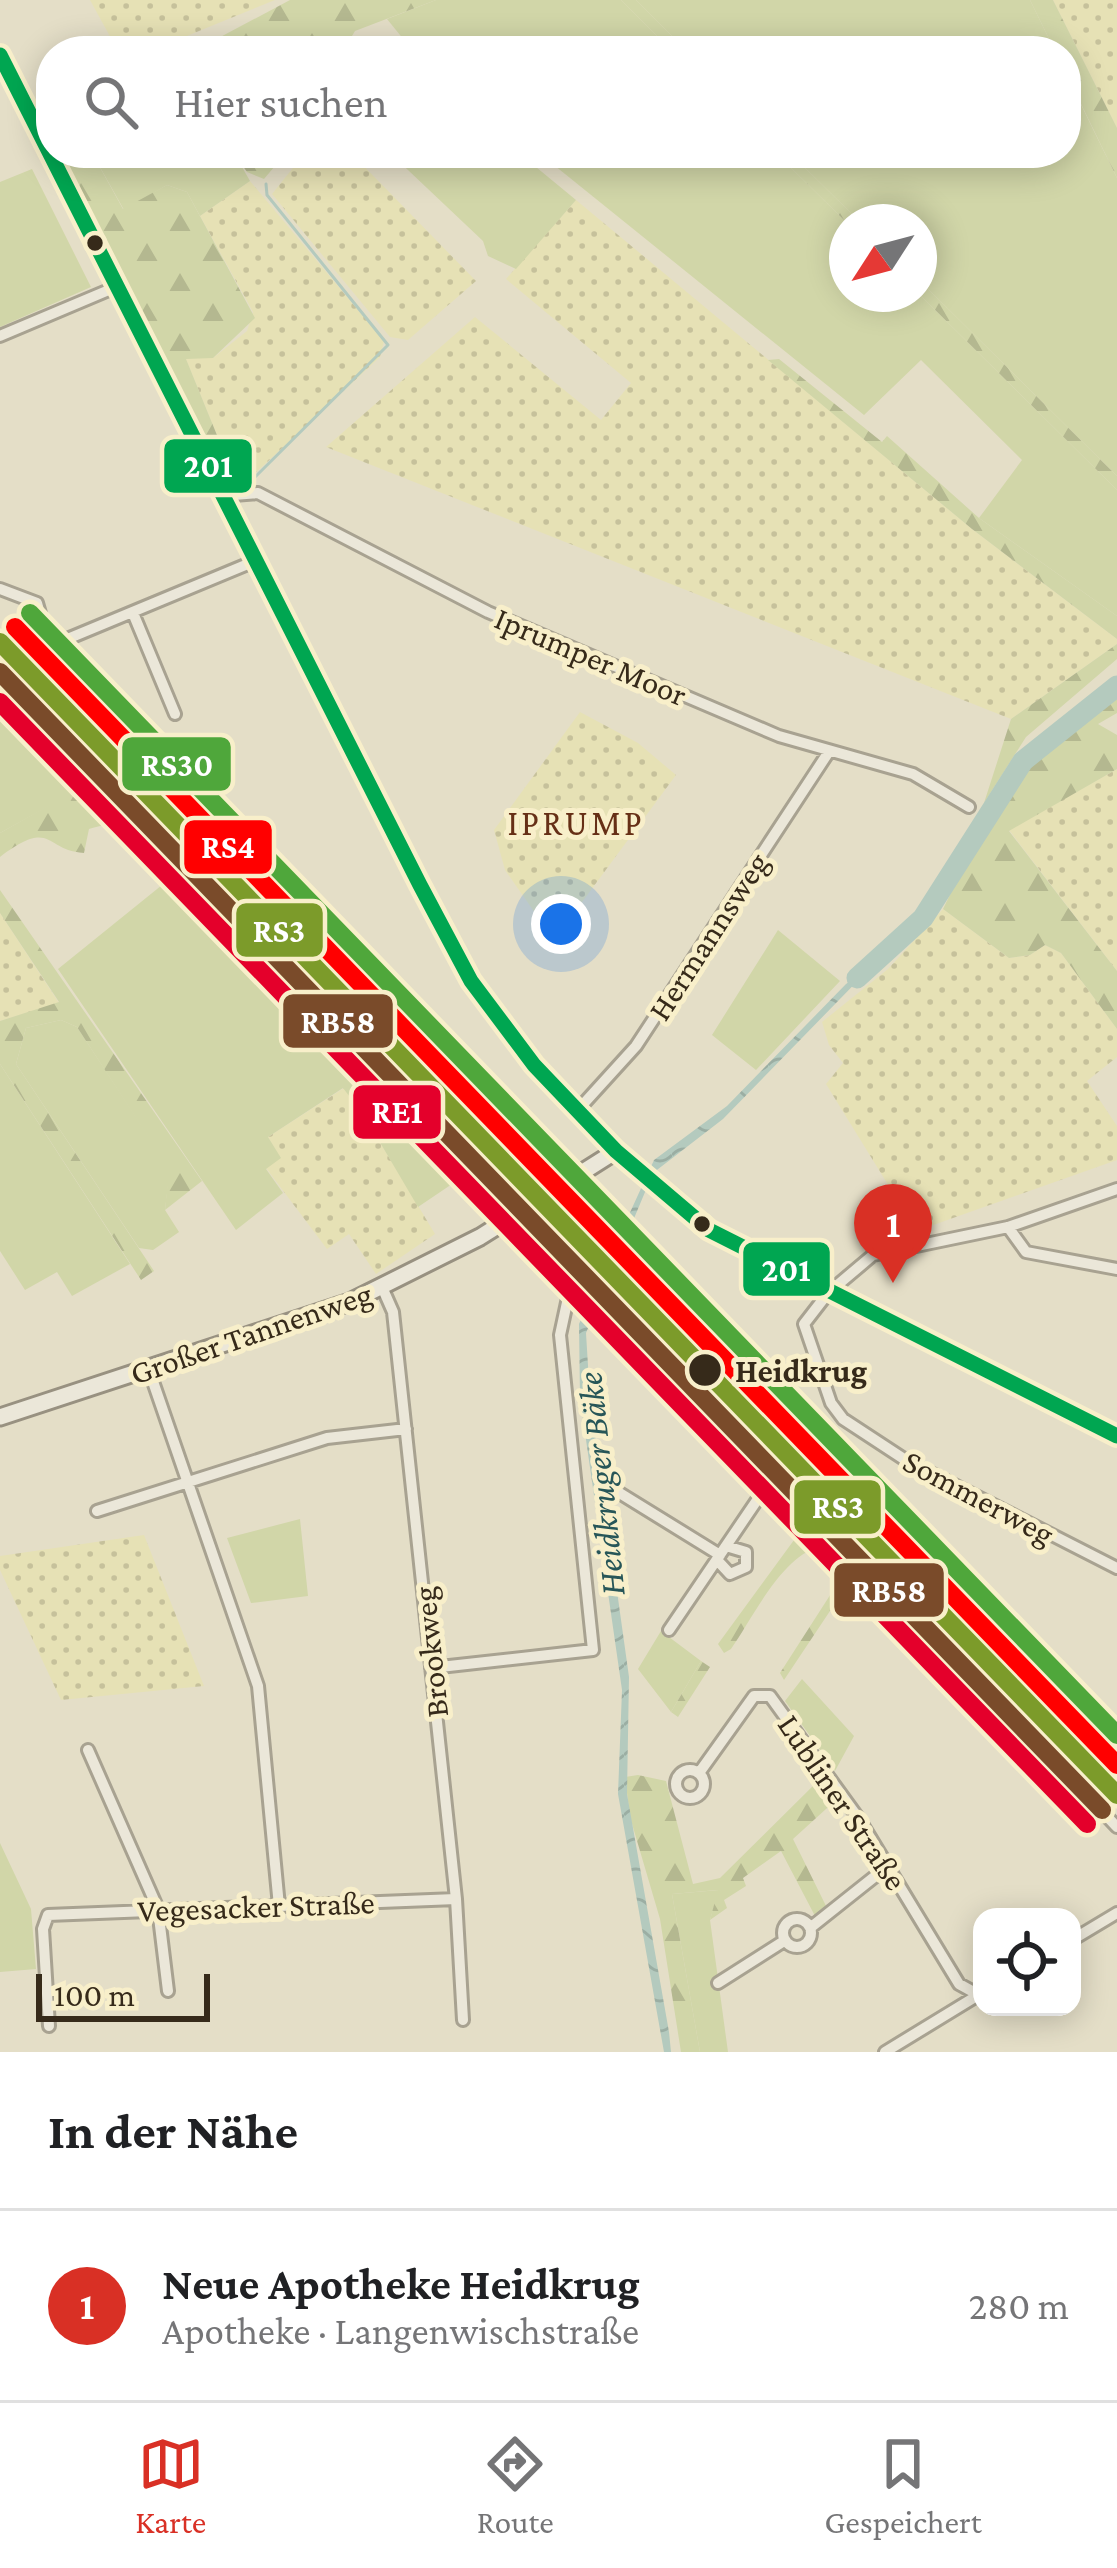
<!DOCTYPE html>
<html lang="de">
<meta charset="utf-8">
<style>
:root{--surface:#fff;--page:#f6f6f6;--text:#202124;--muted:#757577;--line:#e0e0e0;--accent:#d93025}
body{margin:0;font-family:"Crimson Pro",serif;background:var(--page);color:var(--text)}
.controls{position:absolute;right:36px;bottom:36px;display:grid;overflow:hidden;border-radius:24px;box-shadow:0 6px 30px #0003}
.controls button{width:108px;height:108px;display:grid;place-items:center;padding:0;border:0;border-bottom:3px solid var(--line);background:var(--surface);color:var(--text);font:60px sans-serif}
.compass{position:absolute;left:829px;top:204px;width:108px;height:108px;border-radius:50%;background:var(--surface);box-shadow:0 6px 30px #0003;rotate:234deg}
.scale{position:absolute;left:36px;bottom:30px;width:174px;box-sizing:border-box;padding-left:12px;border:6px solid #362a1a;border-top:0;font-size:33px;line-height:42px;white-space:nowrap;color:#362a1a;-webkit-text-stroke:9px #f8efca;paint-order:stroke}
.you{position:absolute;left:561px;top:924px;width:42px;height:42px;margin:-30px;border:9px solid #fff;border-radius:50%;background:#1a73e8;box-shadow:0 0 0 18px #1a73e833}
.badge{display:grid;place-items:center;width:78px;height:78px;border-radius:50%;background:var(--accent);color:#fff;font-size:39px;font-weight:700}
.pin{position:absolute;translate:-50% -99px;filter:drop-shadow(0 3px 6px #0008)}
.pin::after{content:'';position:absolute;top:63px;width:42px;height:36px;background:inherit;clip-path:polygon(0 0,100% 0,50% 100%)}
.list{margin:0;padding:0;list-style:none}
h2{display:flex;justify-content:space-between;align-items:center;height:156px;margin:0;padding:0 48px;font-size:51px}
h2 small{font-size:39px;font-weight:400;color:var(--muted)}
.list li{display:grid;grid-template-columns:78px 1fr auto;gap:36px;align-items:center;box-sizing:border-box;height:192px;padding:0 48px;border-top:3px solid var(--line)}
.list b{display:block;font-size:45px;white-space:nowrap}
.list p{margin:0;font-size:39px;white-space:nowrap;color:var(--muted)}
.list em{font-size:39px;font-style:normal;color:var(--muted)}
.icon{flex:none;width:66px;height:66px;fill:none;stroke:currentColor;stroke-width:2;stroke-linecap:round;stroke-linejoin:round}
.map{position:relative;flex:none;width:1117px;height:2052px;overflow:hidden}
.search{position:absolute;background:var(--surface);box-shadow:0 6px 30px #0003;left:36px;right:36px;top:36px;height:132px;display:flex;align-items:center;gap:30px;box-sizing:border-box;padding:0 42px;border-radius:48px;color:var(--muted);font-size:45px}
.sheet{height:348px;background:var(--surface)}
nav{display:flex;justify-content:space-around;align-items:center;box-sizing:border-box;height:168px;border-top:3px solid var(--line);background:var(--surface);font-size:33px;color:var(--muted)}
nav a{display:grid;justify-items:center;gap:6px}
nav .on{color:var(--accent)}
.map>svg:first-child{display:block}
.farmland{fill:url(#farmland-dots)}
.green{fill:#d1d6a8}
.forest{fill:url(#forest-firs)}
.water{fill:url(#water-waves)}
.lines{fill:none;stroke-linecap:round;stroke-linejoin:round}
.stream{stroke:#b4cabe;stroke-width:3}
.river{stroke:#b4cabe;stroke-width:21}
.street-casing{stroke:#a8a291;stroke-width:16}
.secondary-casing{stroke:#989181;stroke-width:21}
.street{stroke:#ebe7d9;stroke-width:10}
.secondary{stroke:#ebe7d9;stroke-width:15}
.bus-1-casing{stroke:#f8efca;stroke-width:24}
.bus-1{stroke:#00a651;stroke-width:15}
.rail-1-casing{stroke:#f8efca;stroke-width:27}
.rail-2-casing{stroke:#f8efca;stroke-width:27}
.rail-3-casing{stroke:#f8efca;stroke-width:27}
.rail-4-casing{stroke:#f8efca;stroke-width:27}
.rail-5-casing{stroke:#f8efca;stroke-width:27}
.rail-1{stroke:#7c9b2a;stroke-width:18}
.rail-2{stroke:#7a4b2a;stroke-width:18}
.rail-3{stroke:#f00;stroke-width:18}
.rail-4{stroke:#e4002b;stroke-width:18}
.rail-5{stroke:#4fa73b;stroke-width:18}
.bus-dot{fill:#362a1a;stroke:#f8efca;stroke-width:4.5}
.labels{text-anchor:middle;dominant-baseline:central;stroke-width:10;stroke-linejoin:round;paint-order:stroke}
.street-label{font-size:33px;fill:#362a1a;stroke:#f8efca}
.stop-label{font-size:33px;font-weight:bold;fill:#362a1a;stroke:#f8efca;text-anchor:start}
.neighbourhood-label{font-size:36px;letter-spacing:3px;fill:#662f16;stroke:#f8efca}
.water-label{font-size:36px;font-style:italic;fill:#275658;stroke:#f8efca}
.line-badge{stroke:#f8efca;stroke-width:4.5}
.badge-label{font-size:33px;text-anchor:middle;font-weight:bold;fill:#fff}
</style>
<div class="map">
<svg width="1117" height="2052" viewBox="0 0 1117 2052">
<defs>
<pattern id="farmland-dots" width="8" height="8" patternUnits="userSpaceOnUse" patternTransform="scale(3)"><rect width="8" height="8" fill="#e6e1b5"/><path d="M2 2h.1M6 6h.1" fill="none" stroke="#c6c19b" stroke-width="1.8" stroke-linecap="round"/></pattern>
<pattern id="forest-firs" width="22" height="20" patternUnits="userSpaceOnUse" patternTransform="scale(3)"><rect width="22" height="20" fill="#d1d6a8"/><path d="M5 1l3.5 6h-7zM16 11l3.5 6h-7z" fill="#b4b890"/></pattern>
<pattern id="water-waves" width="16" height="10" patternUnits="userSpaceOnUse" patternTransform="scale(3)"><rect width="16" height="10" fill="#b4cabe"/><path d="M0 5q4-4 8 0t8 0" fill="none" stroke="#9baea3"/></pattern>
</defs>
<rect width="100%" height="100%" fill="#e4dec7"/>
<path class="farmland" d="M 90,0 L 275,0 L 150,51 L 118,51 Z
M 1053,0 L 1117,0 L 1117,128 Z
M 305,153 L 351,153 L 476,281 L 408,340 L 390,337 L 272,194 Z
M 250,181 L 384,341 L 380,357 L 251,477 L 234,477 L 185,357 L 213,358 L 247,331 L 253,312 L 200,216 Z
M 576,200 L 972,529 L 1117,639 L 1117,644 L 1011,719 L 326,447 L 475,317 L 601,420 L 631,383 L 506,279 Z
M 580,712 L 638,743 L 676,775 L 554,940 L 505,870 L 494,830 Z
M 1117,769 L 1117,971 L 1009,830 Z
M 943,909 L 1009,958 L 1030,955 L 1045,945 L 1061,953 L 1117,1029 L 1117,1057 L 1087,1081 L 1117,1126 L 1117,1160 L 905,1235 L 890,1188 L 826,1084 L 843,1063 L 829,1045 L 822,1022 L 888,969 Z
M 0,913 L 59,1003 L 0,1021 Z
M 344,1088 L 363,1094 L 390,1131 L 378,1139 L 435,1234 L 376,1274 L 349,1234 L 327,1249 L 266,1168 L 280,1158 L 268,1137 Z
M 144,1535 L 204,1686 L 61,1700 L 0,1570 L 0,1556 Z"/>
<path class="green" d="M 436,0 L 621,0 L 672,51 L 413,51 L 387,19 Z
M 636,0 L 1030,0 L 1055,51 L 687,51 Z
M 1066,74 L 1117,178 L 1117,476 L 919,280 L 919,222 L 860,222 L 790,153 L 1066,153 Z
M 92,153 L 234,153 L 250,181 L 200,216 L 187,192 L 167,185 L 124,210 Z
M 390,153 L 519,153 L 576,200 L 516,269 L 488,256 L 483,241 Z
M 539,153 L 776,153 L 847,223 L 847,294 L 919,294 L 1117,490 L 1117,616 L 979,518 L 1022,460 L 921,360 L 864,415 Z
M 32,169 L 91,287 L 0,327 L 0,182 Z
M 0,668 L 107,774 L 0,833 Z
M 167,881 L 238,963 L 276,935 L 483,1153 L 458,1180 L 418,1207 L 378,1139 L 389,1131 L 363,1094 L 353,1101 L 343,1088 L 268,1137 L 281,1158 L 266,1169 L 283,1193 L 236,1230 L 58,969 Z
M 778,930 L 840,981 L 756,1070 L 712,1035 Z
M 61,1020 L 77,1027 L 170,1169 L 165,1210 L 179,1232 L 153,1250 L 139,1248 L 16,1064 L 26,1028 Z
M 0,1064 L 130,1264 L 72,1296 L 57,1272 L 25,1290 L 0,1251 Z
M 300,1519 L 308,1596 L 251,1603 L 227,1538 Z
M 661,1631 L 701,1661 L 671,1712 L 638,1669 Z
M 802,1679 L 854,1736 L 835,1771 L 785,1701 Z
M 0,1843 L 31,1909 L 36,1969 L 0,1972 Z
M 719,1890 L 710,1920 L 728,2052 L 700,2052 L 672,1894 Z"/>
<path class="forest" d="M 290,0 L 436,0 L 355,31 L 343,51 L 194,51 Z
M 621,0 L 636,0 L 687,51 L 672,51 Z
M 1030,0 L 1053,0 L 1117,128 L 1117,178 L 1066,73 L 1066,51 L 1055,51 Z
M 59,153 L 92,153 L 123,209 L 167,185 L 187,192 L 255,318 L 213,358 L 186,359 L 234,477 L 251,477 L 248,486 L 222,485 Z
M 234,153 L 286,153 L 264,179 L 247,172 Z
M 776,153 L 790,153 L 860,222 L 847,223 Z
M 919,280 L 1117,476 L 1117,490 L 919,294 Z
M 779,359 L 882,442 L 887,436 L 979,518 L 1117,616 L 1117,639 L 972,529 L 768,360 Z
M 1117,644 L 1117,659 L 1026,737 L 984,803 L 1011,719 Z
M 0,649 C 94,744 181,844 276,935 L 239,963 L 167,881 L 192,868 C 152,839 143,813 89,829 L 84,853 C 44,851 53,817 0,857 L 0,833 L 106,773 L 0,668 Z
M 1117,688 L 1117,713 L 1098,724 L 1117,735 L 1117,769 L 1009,831 L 1117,971 L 1117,1029 L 1061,953 L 1045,945 L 1030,955 L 1009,958 L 943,909 L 992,809 L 1023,763 Z
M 0,890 L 202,1181 L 165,1210 L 169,1169 L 77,1027 L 61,1020 L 26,1028 L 16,1064 L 154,1271 L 141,1280 L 0,1064 L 0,1021 L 59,1002 L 0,913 Z
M 805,1525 L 824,1535 L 858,1569 L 784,1680 L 780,1673 L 843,1575 L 819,1547 C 781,1557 753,1618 731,1649 L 724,1653 L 718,1644 Z
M 701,1661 L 710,1667 L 678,1717 L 671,1712 Z
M 638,1775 L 666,1781 L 693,1884 L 720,1878 L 822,1777 L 837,1799 L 793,1839 L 827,1908 L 815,1916 L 781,1851 L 743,1878 L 746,1886 L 724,1900 L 727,1908 L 710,1920 L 718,1890 L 672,1894 L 700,2052 L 681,2052 L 660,1919 L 630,1817 L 625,1777 Z"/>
<path class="water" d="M 877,961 L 723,1119 L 653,1173 L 586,1333 L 590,1398 L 629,1677 L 627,1794 L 669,2032 L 671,2052 L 664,2052 L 618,1794 L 622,1690 L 580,1398 L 579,1324 L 654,1160 L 727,1106 L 846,984 Z"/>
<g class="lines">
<path class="stream" d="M 253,479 L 388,345 L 267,195 L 266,184"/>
<path class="river" d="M 857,978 L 923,918 L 1023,761 L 1117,686"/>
<defs>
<path id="street" d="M 0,336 L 116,287
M 221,496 L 258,493 L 488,612 L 779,736 L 913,774 L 969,807
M 0,589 L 37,603 L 47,638 L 60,642 L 255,561
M 133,613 L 175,714
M 577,1111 L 636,1046 L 828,753
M 1117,1189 L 1008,1227 L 873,1255 L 828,1293 L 804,1324 L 831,1403 L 843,1419 L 907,1461 L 1117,1568
M 521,1212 L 718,1428 L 871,1568 L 1117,1827
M 1008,1227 L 1026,1252 L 1117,1269
M 382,1287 L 393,1312 L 456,1899 L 463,2020
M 149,1370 L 258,1686 L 279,1906
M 618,1492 L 720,1555
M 97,1511 L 327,1438 L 406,1429
M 717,1560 L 730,1574 L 746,1567 L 746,1552 L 726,1546
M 669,1630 L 772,1478
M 431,1668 L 593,1650 L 560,1335 L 574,1270
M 88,1750 L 158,1909 L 168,1991
M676 1784a14 14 0 1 1 28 0a14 14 0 1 1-28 0Z
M 699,1773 L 754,1696 L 770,1696 L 859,1819 L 959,1984 L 979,1995
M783 1933a14 14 0 1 1 28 0a14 14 0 1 1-28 0Z
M 810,1928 L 888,1866
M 1072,1940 L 1117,1913
M 718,1983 L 784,1941
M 49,2026 L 43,1929 L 48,1915 L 456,1899
M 885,2052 L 980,1994"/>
<path id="secondary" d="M 0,55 L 420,885 L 471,981 L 534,1065 L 616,1151 L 709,1230 L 1117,1436
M 0,1417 L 350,1302 L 480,1237 L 616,1151"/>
</defs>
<use href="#street" class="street-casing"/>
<use href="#secondary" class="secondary-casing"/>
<use href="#street" class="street"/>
<use href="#secondary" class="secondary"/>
<defs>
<path id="bus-1" d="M 0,55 L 420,885 L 471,981 L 534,1065 L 616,1151 L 709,1230 L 1117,1436"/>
</defs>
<use href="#bus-1" class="bus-1-casing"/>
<use href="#bus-1" class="bus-1"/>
<defs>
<path id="rail-1" d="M 0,642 L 1117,1795"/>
<path id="rail-2" d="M 0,672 L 1102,1810"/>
<path id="rail-3" d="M 15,627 L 1117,1765"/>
<path id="rail-4" d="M 0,702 L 1087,1824"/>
<path id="rail-5" d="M 30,613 L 1117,1735"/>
</defs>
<use href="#rail-1" class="rail-1-casing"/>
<use href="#rail-2" class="rail-2-casing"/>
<use href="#rail-3" class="rail-3-casing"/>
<use href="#rail-4" class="rail-4-casing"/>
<use href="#rail-5" class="rail-5-casing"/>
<use href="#rail-1" class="rail-1"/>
<use href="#rail-2" class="rail-2"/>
<use href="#rail-3" class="rail-3"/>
<use href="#rail-4" class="rail-4"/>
<use href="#rail-5" class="rail-5"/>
</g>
<g class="bus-dot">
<circle cx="95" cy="243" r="10"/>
<circle cx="702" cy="1224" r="10"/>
<circle cx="705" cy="1370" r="18"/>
</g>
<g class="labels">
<g class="street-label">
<text transform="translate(591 656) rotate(23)">Iprumper Moor</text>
<text transform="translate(708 936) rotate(-57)">Hermannsweg</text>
<text transform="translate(251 1333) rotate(-19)">Großer Tannenweg</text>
<text transform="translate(979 1497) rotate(28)">Sommerweg</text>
<text transform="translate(430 1652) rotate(-96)">Brookweg</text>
<text transform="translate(843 1802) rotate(56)">Lubliner Straße</text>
<text transform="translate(256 1906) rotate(-2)">Vegesacker Straße</text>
</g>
<g class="stop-label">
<text x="735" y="1370">Heidkrug</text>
</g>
<g class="neighbourhood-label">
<text x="576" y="823">IPRUMP</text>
</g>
<g class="water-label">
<text transform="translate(601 1484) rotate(-96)">Heidkruger Bäke</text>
</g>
</g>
<g class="line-badge">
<rect x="162" y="437" width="92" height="58" rx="12" fill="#00a651"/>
<rect x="120" y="735" width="113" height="58" rx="12" fill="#4fa73b"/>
<rect x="182" y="818" width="92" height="58" rx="12" fill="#f00"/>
<rect x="234" y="901" width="91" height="58" rx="12" fill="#7c9b2a"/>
<rect x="281" y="992" width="114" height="58" rx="12" fill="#7a4b2a"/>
<rect x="351" y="1083" width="92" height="58" rx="12" fill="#e4002b"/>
<rect x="741" y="1240" width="91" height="58" rx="12" fill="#00a651"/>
<rect x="792" y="1478" width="91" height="58" rx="12" fill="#7c9b2a"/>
<rect x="832" y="1561" width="114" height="58" rx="12" fill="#7a4b2a"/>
</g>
<g class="badge-label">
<text x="208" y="477">201</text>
<text x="177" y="776">RS30</text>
<text x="228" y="858">RS4</text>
<text x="279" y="942">RS3</text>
<text x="338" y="1033">RB58</text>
<text x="397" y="1123">RE1</text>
<text x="786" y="1281">201</text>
<text x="838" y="1518">RS3</text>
<text x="889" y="1602">RB58</text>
</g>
</svg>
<div class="controls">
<button><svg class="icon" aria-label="locate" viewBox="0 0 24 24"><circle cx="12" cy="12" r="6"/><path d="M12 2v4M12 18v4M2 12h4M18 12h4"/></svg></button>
</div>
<svg class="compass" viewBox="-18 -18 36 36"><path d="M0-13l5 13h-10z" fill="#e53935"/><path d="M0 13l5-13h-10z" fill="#757577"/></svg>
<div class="scale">100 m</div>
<div class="you"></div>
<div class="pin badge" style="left:893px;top:1283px">1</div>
<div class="search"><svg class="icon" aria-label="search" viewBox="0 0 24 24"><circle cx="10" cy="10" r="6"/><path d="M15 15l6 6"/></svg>Hier suchen</div>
</div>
<section class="sheet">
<h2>In der Nähe<small></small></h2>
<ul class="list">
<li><span class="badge">1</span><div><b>Neue Apotheke Heidkrug</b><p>Apotheke · Langenwischstraße</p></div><em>280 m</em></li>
</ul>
</section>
<nav>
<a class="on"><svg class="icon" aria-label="map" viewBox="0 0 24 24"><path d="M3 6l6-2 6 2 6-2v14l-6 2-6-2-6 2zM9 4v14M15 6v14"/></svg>Karte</a>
<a><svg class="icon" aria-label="directions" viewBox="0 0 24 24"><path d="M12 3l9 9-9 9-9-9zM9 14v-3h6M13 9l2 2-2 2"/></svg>Route</a>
<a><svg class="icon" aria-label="saved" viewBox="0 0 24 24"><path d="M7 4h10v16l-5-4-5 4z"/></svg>Gespeichert</a>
</nav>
